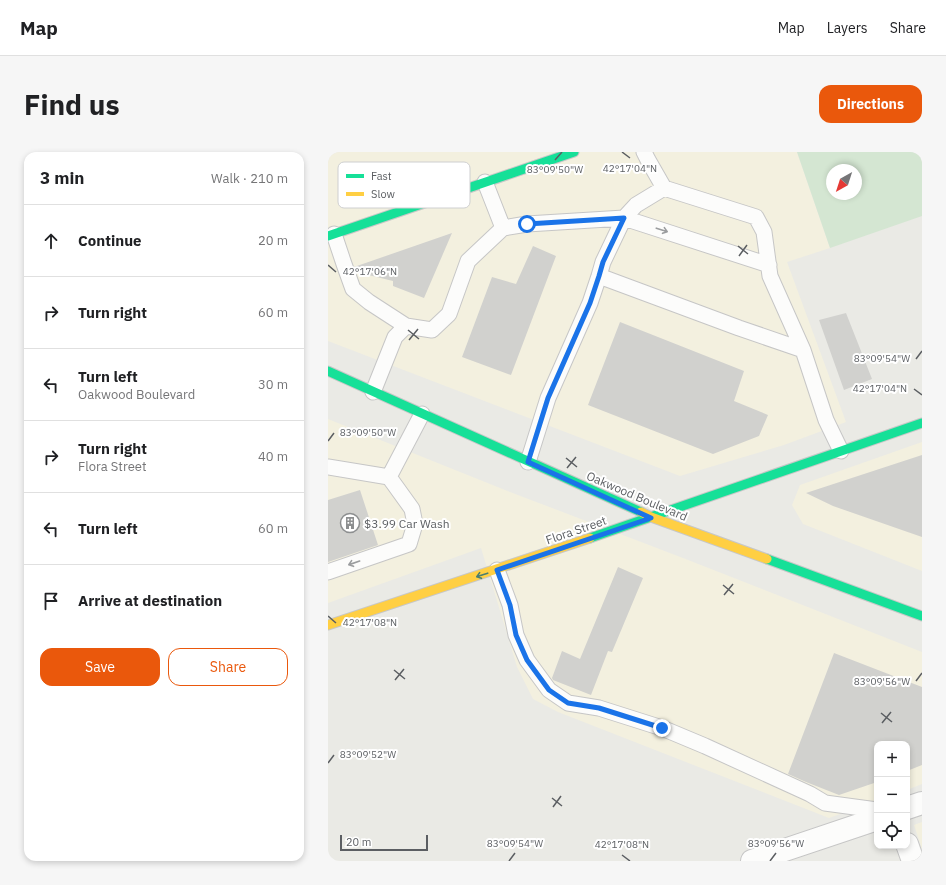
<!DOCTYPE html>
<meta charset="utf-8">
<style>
:root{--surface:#fff;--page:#f6f6f6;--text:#202124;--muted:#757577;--line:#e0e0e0;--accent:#ea580c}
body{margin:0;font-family:"IBM Plex Sans",sans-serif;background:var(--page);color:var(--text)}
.controls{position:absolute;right:12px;bottom:12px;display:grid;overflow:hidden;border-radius:8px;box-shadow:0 2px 6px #0003}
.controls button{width:36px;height:36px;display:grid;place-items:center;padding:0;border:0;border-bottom:1px solid var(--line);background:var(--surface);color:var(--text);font:20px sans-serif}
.compass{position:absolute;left:498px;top:12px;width:36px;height:36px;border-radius:50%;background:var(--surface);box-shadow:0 2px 6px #0003;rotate:219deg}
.scale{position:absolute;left:12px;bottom:10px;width:88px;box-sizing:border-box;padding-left:4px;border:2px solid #5b5e62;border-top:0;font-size:11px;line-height:14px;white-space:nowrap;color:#5b5e62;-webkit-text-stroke:3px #fff;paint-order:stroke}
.stop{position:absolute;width:12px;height:12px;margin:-9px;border:3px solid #1a73e8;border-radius:50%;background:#fff}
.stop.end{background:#1a73e8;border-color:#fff;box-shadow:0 1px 4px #0008}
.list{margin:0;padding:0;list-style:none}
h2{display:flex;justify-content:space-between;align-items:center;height:52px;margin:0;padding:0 16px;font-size:17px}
h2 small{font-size:13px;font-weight:400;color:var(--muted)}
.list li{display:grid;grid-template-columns:26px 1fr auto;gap:12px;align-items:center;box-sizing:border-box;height:72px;padding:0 16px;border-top:1px solid var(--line)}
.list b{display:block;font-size:15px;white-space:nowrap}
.list p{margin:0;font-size:13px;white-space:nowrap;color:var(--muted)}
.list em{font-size:13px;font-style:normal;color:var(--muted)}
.actions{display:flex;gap:8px;padding:12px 16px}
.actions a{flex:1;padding:9px 0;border:1px solid var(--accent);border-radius:12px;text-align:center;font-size:14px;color:var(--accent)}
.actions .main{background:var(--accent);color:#fff}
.icon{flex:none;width:22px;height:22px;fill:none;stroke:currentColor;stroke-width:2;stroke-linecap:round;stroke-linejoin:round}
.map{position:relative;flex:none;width:594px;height:709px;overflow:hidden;border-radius:12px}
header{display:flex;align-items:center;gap:24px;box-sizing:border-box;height:56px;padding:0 20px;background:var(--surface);border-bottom:1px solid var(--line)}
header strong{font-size:19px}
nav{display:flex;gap:22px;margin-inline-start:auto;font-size:14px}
.intro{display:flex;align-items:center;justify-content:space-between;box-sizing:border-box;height:96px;padding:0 24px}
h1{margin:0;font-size:28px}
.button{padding:10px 18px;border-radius:12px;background:var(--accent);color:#fff;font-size:14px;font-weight:700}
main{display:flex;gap:24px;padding:0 24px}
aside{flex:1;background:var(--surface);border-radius:12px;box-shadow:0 2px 6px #0003}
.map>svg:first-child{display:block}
.commercial{fill:#f3f0df}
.green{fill:#d4e6d2;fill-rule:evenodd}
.building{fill:#d1d1ce}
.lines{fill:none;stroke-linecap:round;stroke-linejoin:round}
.lane-casing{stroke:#c6c6c6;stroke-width:17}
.street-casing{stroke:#c6c6c6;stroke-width:24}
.fast-casing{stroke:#c7c7c7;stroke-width:11}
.slow-casing{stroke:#c7c7c7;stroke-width:11}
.lane{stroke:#fcfcfb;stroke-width:15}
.street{stroke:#fcfcfb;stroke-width:22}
.fast{stroke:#16e098;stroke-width:9}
.slow{stroke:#ffcf43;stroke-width:9}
.oneway{stroke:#9b9d9f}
.oneway2{stroke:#4a7e70}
.route{stroke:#1a73e8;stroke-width:5}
.ticks{fill:none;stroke:#5b5e62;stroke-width:1.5}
.labels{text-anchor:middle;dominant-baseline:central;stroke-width:4;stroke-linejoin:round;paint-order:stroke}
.street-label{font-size:12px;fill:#5b5e62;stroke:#fff}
.poi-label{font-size:12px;fill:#5b5e62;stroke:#fff;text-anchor:start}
.key{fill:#fff;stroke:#cecfd0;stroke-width:1}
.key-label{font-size:11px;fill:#5b5e62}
.ticks-label{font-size:10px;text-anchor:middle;fill:#5b5e62;stroke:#fff;stroke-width:4;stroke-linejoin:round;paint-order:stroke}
</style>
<header>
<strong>Map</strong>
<nav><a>Map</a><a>Layers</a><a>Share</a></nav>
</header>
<div class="intro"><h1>Find us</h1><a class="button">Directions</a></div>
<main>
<aside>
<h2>3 min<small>Walk · 210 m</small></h2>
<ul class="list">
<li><svg class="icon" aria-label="ahead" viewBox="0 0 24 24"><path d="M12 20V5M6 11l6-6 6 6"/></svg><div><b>Continue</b></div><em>20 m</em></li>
<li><svg class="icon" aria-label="right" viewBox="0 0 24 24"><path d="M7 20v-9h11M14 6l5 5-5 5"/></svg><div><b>Turn right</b></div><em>60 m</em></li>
<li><svg class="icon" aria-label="left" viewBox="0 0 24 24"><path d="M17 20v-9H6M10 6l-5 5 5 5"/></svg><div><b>Turn left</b><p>Oakwood Boulevard</p></div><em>30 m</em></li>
<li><svg class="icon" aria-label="right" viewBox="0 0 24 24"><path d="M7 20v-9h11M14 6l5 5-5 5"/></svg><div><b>Turn right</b><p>Flora Street</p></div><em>40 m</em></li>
<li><svg class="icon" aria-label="left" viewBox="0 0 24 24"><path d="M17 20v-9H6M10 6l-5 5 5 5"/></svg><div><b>Turn left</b></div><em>60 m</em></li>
<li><svg class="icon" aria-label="arrive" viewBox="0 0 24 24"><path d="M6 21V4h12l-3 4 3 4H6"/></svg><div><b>Arrive at destination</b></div></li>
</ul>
<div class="actions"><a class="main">Save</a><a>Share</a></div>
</aside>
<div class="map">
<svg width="594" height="709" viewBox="0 0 594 709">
<rect width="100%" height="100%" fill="#eaeae5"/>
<path class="commercial" d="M 0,0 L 469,0 L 502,96 L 459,110 L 518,270 L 456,293 L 352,324 L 0,189 Z
M 0,267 L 177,338 L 355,406 L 594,500 L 594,632 L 579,638 L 579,592 L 549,592 L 549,649 L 501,666 L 230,560 L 205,547 L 189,515 L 153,396 L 0,451 Z
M 594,290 L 594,419 L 475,372 L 464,353 L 472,333 Z
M 594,670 L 594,697 L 586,673 Z"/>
<path class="green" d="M 469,0 L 594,0 L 594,64 L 502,96 ZM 504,18 L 528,18 L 528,42 L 504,42 Z"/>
<path class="building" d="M 124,81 L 96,146 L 65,134 L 65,129 L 28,120 L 26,115 Z
M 205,94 L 228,104 L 183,223 L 134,205 L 164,125 L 188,132 Z
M 518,161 L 544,227 L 516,238 L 491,168 Z
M 292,170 L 416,219 L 406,249 L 440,263 L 431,284 L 385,302 L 260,253 Z
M 594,303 L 594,385 L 505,354 L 478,341 Z
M 32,338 L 50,393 L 0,410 L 0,348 Z
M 290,415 L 315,426 L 284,500 L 280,499 L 263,543 L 225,528 L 224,526 L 234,499 L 252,507 Z
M 506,501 L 594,535 L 594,613 L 579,619 L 579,592 L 549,592 L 549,630 L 511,643 L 478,630 L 460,622 Z"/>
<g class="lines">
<defs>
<path id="lane" d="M 316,0 L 320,8 L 336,36 L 428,65 L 436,80 L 442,124 L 475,198 L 498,268 L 513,299
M 157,30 L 175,76
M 6,82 L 16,112 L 25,137 L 41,150 L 78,174
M 271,124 L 411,176 L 475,198
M 45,240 L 67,185 L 78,174 L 104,178 L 121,162 L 140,109 L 175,76 L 199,72 L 296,66 L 441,113
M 200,310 L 220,246 L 262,151 L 271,124 L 275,110 L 296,66 L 308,53 L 336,36
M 0,315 L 61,325 L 94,262
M 169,418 L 182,453 L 188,483 L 199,508 L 221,538 L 240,551 L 271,556 L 334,576 L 377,594 L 482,642 L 497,651 L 549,658
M 0,420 L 81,392 L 87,372 L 84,357 L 61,325"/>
<path id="street" d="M 579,656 L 594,651
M 579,692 L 585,709
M 424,709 L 549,667"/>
<path id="fast" d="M 0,84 L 246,0
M 0,219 L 313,360
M 262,386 L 594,271
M 439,407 L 594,464"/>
<path id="slow" d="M 313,360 L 323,365 L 439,407
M 0,473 L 262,386"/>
</defs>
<use href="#lane" class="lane-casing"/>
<use href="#street" class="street-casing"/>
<use href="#fast" class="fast-casing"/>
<use href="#slow" class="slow-casing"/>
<use href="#lane" class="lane"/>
<use href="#street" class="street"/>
<use href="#fast" class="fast"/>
<use href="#slow" class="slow"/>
</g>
<defs><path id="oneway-shaft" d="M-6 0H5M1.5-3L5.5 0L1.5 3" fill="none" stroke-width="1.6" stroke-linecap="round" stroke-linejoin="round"/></defs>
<g class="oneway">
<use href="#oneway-shaft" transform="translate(334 78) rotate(18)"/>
<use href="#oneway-shaft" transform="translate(26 411) rotate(161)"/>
</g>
<use class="oneway2" href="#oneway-shaft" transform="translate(154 423) rotate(162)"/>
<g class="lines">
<path class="route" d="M 199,72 L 296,66 L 275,110 L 271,124 L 262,151 L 220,246 L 200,310 L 323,366 L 169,418 L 182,453 L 188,483 L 199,508 L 221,538 L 240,551 L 271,556 L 334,576"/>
</g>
<path class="ticks" d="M 294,0 L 302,6M 227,8 L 234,0M 410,94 L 420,102M 411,104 L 419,93M 0,113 L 8,120M 80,178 L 91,187M 81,188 L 90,177M 588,207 L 594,199M 586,237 L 594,243M 0,289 L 6,281M 238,306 L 249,315M 239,316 L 248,305M 395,433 L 406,442M 396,443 L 405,432M 0,464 L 8,471M 66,518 L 77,527M 67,528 L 76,517M 588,529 L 594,521M 553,561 L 564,570M 554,571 L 563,560M 0,611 L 6,603M 224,646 L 234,654M 225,655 L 233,644M 294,703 L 302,709M 181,709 L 187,701M 442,709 L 448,701"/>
<defs>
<symbol id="building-ring" viewBox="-11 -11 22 22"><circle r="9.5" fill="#fff" stroke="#8d8f90" stroke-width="1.5"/><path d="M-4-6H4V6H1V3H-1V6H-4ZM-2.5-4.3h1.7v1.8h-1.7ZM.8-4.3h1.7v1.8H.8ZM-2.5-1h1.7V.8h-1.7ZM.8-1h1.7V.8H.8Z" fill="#8d8f90"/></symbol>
</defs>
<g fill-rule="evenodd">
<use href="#building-ring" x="11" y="360" width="22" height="22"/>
</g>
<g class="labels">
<g class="street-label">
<text transform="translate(309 344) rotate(23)">Oakwood Boulevard</text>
<text transform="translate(248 378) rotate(-19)">Flora Street</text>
</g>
<g class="poi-label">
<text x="36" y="371">$3.99 Car Wash</text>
</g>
</g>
<rect x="10" y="10" width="132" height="46" rx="6" class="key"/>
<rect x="18" y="22" width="18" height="4" fill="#16e098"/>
<rect x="18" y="40" width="18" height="4" fill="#ffcf43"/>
<g class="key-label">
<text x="43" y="28">Fast</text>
<text x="43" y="46">Slow</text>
</g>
<g class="ticks-label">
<text x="302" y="20">42°17'04"N</text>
<text x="227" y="21">83°09'50"W</text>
<text x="42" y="123">42°17'06"N</text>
<text x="554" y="210">83°09'54"W</text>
<text x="552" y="240">42°17'04"N</text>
<text x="40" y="284">83°09'50"W</text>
<text x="42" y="474">42°17'08"N</text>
<text x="554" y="533">83°09'56"W</text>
<text x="40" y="606">83°09'52"W</text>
<text x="187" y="695">83°09'54"W</text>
<text x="448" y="695">83°09'56"W</text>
<text x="294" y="696">42°17'08"N</text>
</g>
</svg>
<div class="controls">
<button>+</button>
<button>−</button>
<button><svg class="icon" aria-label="locate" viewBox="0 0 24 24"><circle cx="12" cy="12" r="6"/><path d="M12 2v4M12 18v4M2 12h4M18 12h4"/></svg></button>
</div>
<svg class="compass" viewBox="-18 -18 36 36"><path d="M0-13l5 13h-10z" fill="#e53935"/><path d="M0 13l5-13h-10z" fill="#757577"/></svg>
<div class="scale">20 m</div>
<div class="stop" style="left:199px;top:72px"></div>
<div class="stop end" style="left:334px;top:576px"></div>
</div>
</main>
